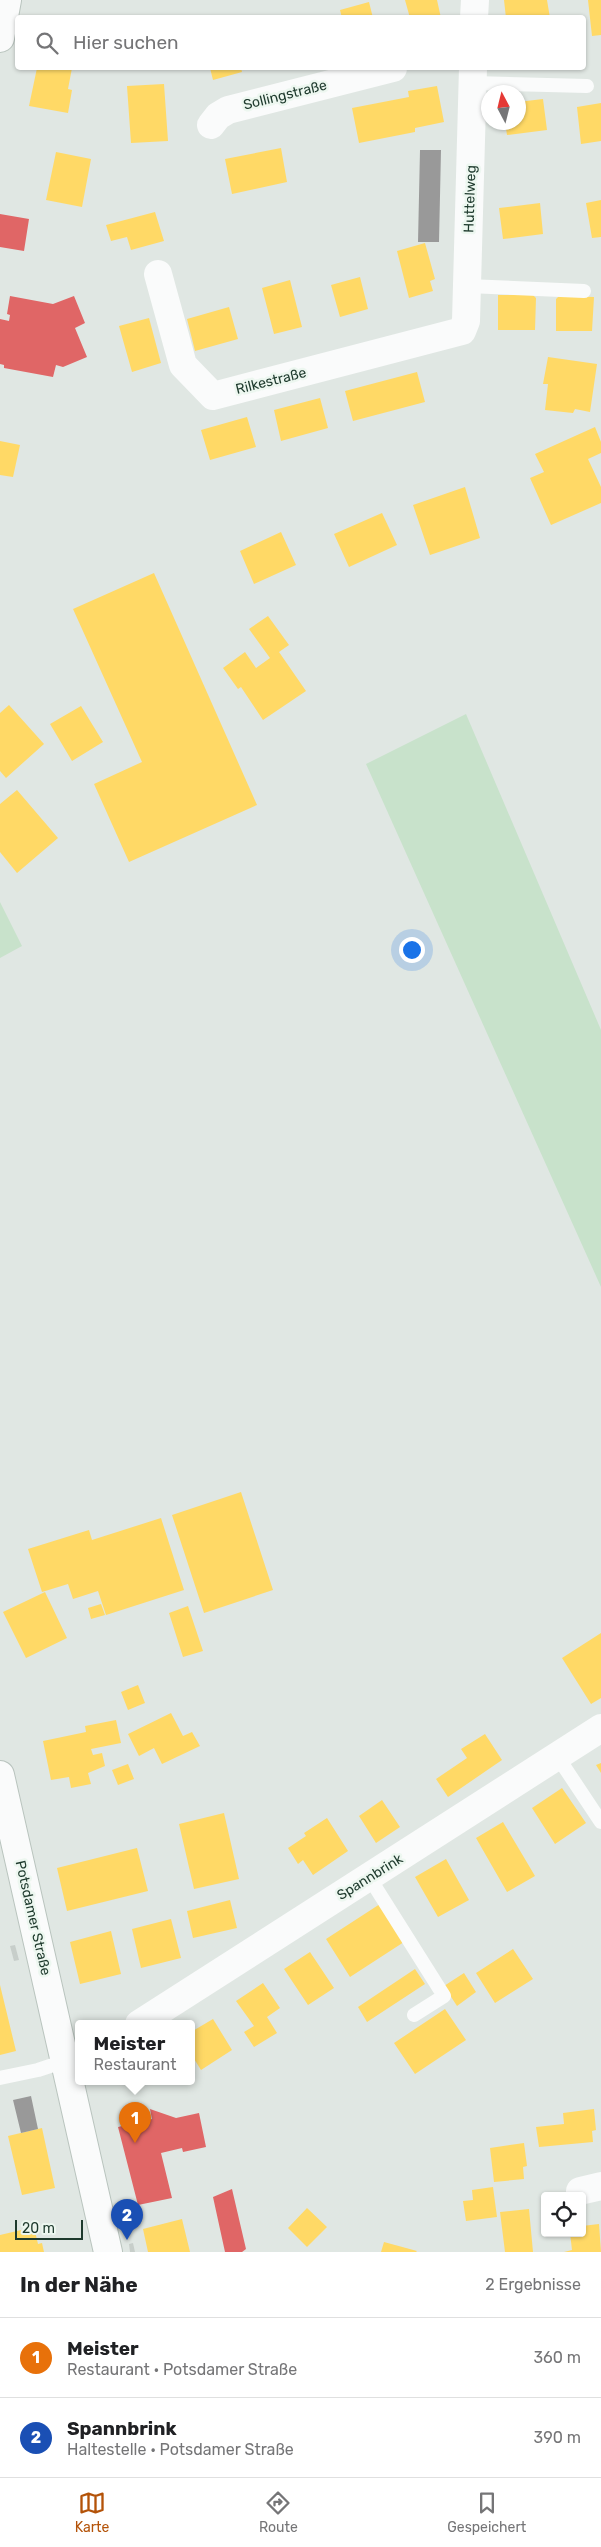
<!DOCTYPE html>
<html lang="de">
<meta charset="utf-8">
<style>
:root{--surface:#fff;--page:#f2f2f2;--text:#202124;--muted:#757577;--line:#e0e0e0;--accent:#b45309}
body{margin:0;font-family:Rubik,sans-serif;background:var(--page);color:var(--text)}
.controls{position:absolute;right:15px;bottom:15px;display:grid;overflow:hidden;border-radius:5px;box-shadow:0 1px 4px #0004}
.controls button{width:45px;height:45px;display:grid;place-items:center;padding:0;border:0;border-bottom:1px solid var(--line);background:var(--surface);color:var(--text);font:25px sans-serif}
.compass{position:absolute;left:481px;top:85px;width:45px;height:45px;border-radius:50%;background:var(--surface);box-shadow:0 1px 4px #0004;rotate:353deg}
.scale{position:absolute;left:15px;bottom:12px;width:68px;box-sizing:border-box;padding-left:5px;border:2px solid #1e3a2d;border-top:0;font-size:14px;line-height:18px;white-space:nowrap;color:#1e3a2d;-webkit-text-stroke:4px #edf7f0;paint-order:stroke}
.you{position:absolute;left:411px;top:949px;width:18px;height:18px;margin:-12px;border:4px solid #fff;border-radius:50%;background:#1a73e8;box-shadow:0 0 0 8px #1a73e833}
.badge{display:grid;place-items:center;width:32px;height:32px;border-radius:50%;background:var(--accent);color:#fff;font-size:16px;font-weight:700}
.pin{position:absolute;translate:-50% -41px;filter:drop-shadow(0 1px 2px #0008)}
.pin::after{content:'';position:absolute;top:26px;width:18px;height:15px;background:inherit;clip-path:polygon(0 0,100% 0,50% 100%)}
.popup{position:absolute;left:75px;top:2020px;width:120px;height:65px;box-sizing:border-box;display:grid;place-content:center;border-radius:5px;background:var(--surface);filter:drop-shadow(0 1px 4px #0005);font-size:16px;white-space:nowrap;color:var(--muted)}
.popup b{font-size:19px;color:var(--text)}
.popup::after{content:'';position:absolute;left:50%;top:100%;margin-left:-10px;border:10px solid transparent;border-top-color:var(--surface)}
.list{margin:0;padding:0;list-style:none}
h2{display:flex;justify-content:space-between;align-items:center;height:65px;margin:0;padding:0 20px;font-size:21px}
h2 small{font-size:16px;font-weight:400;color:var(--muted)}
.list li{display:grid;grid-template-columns:32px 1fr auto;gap:15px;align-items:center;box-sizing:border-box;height:80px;padding:0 20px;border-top:1px solid var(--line)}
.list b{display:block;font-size:19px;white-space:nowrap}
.list p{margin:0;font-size:16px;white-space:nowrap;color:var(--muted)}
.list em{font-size:16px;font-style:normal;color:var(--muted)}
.icon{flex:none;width:28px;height:28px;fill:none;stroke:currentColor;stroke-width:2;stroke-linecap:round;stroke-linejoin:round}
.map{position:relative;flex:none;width:601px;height:2252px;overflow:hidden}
.search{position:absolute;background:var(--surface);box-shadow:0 1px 4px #0004;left:15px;right:15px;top:15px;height:55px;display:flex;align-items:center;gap:12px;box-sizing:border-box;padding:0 18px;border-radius:5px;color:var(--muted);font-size:19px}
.sheet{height:225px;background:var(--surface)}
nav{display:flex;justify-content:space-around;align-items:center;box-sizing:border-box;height:70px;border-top:1px solid var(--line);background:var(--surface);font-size:14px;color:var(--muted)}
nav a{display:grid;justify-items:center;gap:2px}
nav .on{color:var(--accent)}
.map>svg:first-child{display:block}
.green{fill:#c8e2cb}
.homes{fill:#ffd966}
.shops{fill:#e06666}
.industry{fill:#999}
.building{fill:#c7ceca}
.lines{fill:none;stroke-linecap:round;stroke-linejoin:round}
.secondary-casing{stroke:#b9c4be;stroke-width:30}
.lane{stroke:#fafbfb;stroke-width:14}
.street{stroke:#fafbfb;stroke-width:28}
.secondary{stroke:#fafbfb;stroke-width:28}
.labels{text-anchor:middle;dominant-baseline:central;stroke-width:5;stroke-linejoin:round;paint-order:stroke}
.street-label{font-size:14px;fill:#1e3a2d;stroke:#edf7f0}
</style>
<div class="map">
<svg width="601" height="2252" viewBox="0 0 601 2252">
<rect width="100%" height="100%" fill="#e0e7e3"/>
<path class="green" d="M 466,714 L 601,1030 L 601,1287 L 366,764 Z
M 0,902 L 22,946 L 0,958 Z"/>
<path class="homes" d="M 405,0 L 437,0 L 441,18 L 410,18 Z
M 504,0 L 547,0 L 550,18 L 506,18 Z
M 588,0 L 601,0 L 601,35 L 592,36 Z
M 369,2 L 373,18 L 342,18 L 340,10 Z
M 37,68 L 72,68 L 68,89 L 72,90 L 68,113 L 29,106 Z
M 210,68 L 241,68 L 242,72 L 213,80 Z
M 164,84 L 168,141 L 131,143 L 127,86 Z
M 437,86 L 444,122 L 415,128 L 415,132 L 359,143 L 352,108 L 409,97 L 408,91 Z
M 543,99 L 547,130 L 507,135 L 505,122 L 518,122 L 518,102 Z
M 601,103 L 601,141 L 581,144 L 577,107 Z
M 281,148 L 287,182 L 232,194 L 225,159 Z
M 56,152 L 91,159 L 82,207 L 46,200 Z
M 601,200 L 601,237 L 592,238 L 586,203 Z
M 540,203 L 543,234 L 503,239 L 499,208 Z
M 155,212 L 164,241 L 131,250 L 127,237 L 111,241 L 106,225 Z
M 425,243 L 435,279 L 430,281 L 433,291 L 409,298 L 397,251 Z
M 360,277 L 368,309 L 340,317 L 331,285 Z
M 290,280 L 302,327 L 274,334 L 262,288 Z
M 498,295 L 533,295 L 536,298 L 535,330 L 498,330 Z
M 559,296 L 594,297 L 592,331 L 556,331 L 556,299 Z
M 229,307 L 238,339 L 195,351 L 187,319 Z
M 149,318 L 161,363 L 132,372 L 119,326 Z
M 548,357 L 597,364 L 590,412 L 575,409 L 573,413 L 545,410 L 548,384 L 543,384 Z
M 417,372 L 425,402 L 353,421 L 345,391 Z
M 320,398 L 328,428 L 281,441 L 274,410 Z
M 247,417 L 256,447 L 210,460 L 201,430 Z
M 595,427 L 601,442 L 601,453 L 588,459 L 601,487 L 601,503 L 551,525 L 530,478 L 544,472 L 535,454 Z
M 0,441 L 20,445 L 13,477 L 0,475 Z
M 465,487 L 480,538 L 430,555 L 413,505 Z
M 382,513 L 397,545 L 349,567 L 334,534 Z
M 281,532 L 296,565 L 254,584 L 240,551 Z
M 154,573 L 257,805 L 129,862 L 94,784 L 142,762 L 73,609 Z
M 268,616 L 289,645 L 279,652 L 306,691 L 263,720 L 241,687 L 238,689 L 223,668 L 245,652 L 256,668 L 270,658 L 249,629 Z
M 9,705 L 44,744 L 6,778 L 0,771 L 0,713 Z
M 81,706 L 103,742 L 72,761 L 50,724 Z
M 17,790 L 58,838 L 17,873 L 0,852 L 0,804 Z
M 241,1492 L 273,1590 L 204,1613 L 172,1515 Z
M 161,1518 L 184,1590 L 106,1615 L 98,1591 L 73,1599 L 68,1584 L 42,1592 L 28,1549 L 89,1530 L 92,1540 Z
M 45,1592 L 67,1638 L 26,1658 L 3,1612 Z
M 101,1604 L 105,1615 L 91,1619 L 88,1608 Z
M 188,1606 L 203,1651 L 183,1657 L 169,1613 Z
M 601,1633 L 601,1698 L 591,1704 L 562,1658 Z
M 138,1685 L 145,1703 L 128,1710 L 121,1692 Z
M 171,1713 L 183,1736 L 192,1732 L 200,1746 L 162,1764 L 154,1748 L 139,1756 L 128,1734 Z
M 116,1720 L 121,1743 L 91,1749 L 93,1755 L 102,1753 L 105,1766 L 88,1773 L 91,1784 L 71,1788 L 69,1777 L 51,1780 L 43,1741 L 86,1732 L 85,1726 Z
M 485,1734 L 502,1760 L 448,1797 L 436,1779 L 467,1758 L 461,1749 Z
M 601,1763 L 601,1773 L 596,1765 Z
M 128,1764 L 134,1779 L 118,1785 L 112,1770 Z
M 562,1788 L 586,1823 L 555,1844 L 532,1808 Z
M 382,1800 L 400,1827 L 376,1843 L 359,1816 Z
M 224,1813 L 239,1879 L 194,1889 L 179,1824 Z
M 327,1818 L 348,1851 L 313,1875 L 303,1860 L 298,1864 L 288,1848 L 306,1836 L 304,1833 Z
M 503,1822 L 535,1876 L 507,1892 L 476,1838 Z
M 137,1848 L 148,1891 L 67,1911 L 57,1868 Z
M 446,1859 L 469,1900 L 438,1917 L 415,1877 Z
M 230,1900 L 237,1928 L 193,1938 L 187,1911 Z
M 380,1904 L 404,1942 L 350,1977 L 326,1939 Z
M 171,1919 L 181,1958 L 141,1968 L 132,1929 Z
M 111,1931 L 121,1974 L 80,1984 L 70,1942 Z
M 513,1949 L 533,1979 L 495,2003 L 476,1973 Z
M 310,1952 L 334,1988 L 308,2005 L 284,1969 Z
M 415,1969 L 425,1984 L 367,2022 L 358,2007 Z
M 464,1973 L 476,1992 L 457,2006 L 444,1986 Z
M 263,1983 L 280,2008 L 267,2017 L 277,2033 L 254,2047 L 244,2032 L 254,2026 L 236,2001 Z
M 0,1985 L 16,2051 L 0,2055 Z
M 445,2009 L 466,2040 L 415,2074 L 394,2043 Z
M 213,2019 L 232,2050 L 201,2070 L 191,2054 L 191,2032 Z
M 594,2109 L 596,2130 L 592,2131 L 593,2142 L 539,2147 L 536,2127 L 564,2124 L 563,2113 Z
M 42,2128 L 55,2188 L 22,2195 L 8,2136 Z
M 524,2143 L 527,2166 L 523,2167 L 524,2179 L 494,2182 L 490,2148 Z
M 493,2187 L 497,2217 L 466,2221 L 463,2201 L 473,2200 L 472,2190 Z
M 307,2208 L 327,2227 L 307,2247 L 288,2228 Z
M 529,2209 L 533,2252 L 505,2252 L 500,2212 Z
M 182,2219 L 190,2252 L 148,2252 L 143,2229 Z
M 599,2224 L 601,2252 L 564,2252 L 572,2250 L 570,2233 L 582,2233 L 582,2226 Z
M 34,2227 L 38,2244 L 42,2243 L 44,2252 L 0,2252 L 0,2235 Z
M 384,2242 L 417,2251 L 416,2252 L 381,2252 Z"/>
<path class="shops" d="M 0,214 L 29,219 L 24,251 L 0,247 Z
M 10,296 L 53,304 L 74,296 L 85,323 L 75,328 L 87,357 L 63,367 L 56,365 L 53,377 L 4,368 L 4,365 L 0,364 L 0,319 L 9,321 L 10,315 L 7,314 Z
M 150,2109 L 176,2118 L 199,2113 L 206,2147 L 183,2152 L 182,2148 L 161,2153 L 172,2198 L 138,2205 L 118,2127 L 152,2119 Z
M 232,2189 L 246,2249 L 242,2252 L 225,2252 L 213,2197 Z"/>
<path class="industry" d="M 420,150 L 441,150 L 439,242 L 418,242 Z
M 31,2096 L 38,2129 L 21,2133 L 13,2100 Z"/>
<path class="building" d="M 15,1945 L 19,1960 L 14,1961 L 10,1946 Z
M 133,2243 L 135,2252 L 130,2252 L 129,2244 Z"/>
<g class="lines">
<defs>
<path id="secondary" d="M 0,38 L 7,0
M 0,1775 L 108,2252"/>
</defs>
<use href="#secondary" class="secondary-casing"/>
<path class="lane" d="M 473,83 L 587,86
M 467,286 L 584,291
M 557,1756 L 601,1822
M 369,1877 L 444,1996 L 414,2015
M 0,2078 L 38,2070 L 65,2061"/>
<path class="street" d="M 474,18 L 475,0
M 211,125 L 218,116 L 228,110 L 393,68
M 158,274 L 183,365 L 213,396 L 462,331 L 466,321 L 473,68
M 139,2024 L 601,1728
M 580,2191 L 601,2186"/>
<use href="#secondary" class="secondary"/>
</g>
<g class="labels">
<g class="street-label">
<text transform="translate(285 95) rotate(-14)">Sollingstraße</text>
<text transform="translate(470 199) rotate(-88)">Huttelweg</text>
<text transform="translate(271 381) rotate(-14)">Rilkestraße</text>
<text transform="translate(370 1877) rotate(-32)">Spannbrink</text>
<text transform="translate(33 1918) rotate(77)">Potsdamer Straße</text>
</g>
</g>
</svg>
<div class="controls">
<button><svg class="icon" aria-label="locate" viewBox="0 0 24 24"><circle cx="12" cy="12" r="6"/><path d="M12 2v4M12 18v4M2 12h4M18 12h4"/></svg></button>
</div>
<svg class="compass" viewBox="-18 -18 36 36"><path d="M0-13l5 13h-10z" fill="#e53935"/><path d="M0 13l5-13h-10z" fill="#757577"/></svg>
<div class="scale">20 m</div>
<div class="you"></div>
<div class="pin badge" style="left:135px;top:2143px;background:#e8710a">1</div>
<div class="popup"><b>Meister</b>Restaurant</div>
<div class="pin badge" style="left:127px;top:2240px;background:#1a4fb4">2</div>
<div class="search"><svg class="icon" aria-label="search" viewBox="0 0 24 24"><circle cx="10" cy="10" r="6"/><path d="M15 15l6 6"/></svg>Hier suchen</div>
</div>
<section class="sheet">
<h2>In der Nähe<small>2 Ergebnisse</small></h2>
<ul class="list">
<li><span class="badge" style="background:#e8710a">1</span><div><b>Meister</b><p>Restaurant · Potsdamer Straße</p></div><em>360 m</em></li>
<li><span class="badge" style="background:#1a4fb4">2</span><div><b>Spannbrink</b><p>Haltestelle · Potsdamer Straße</p></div><em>390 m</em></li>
</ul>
</section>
<nav>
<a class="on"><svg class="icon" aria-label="map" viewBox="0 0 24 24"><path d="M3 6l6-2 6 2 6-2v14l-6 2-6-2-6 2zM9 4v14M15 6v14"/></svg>Karte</a>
<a><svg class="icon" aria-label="directions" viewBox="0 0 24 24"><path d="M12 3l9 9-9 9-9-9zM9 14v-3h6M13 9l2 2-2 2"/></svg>Route</a>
<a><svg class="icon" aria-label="saved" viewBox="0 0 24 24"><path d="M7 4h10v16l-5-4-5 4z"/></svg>Gespeichert</a>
</nav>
